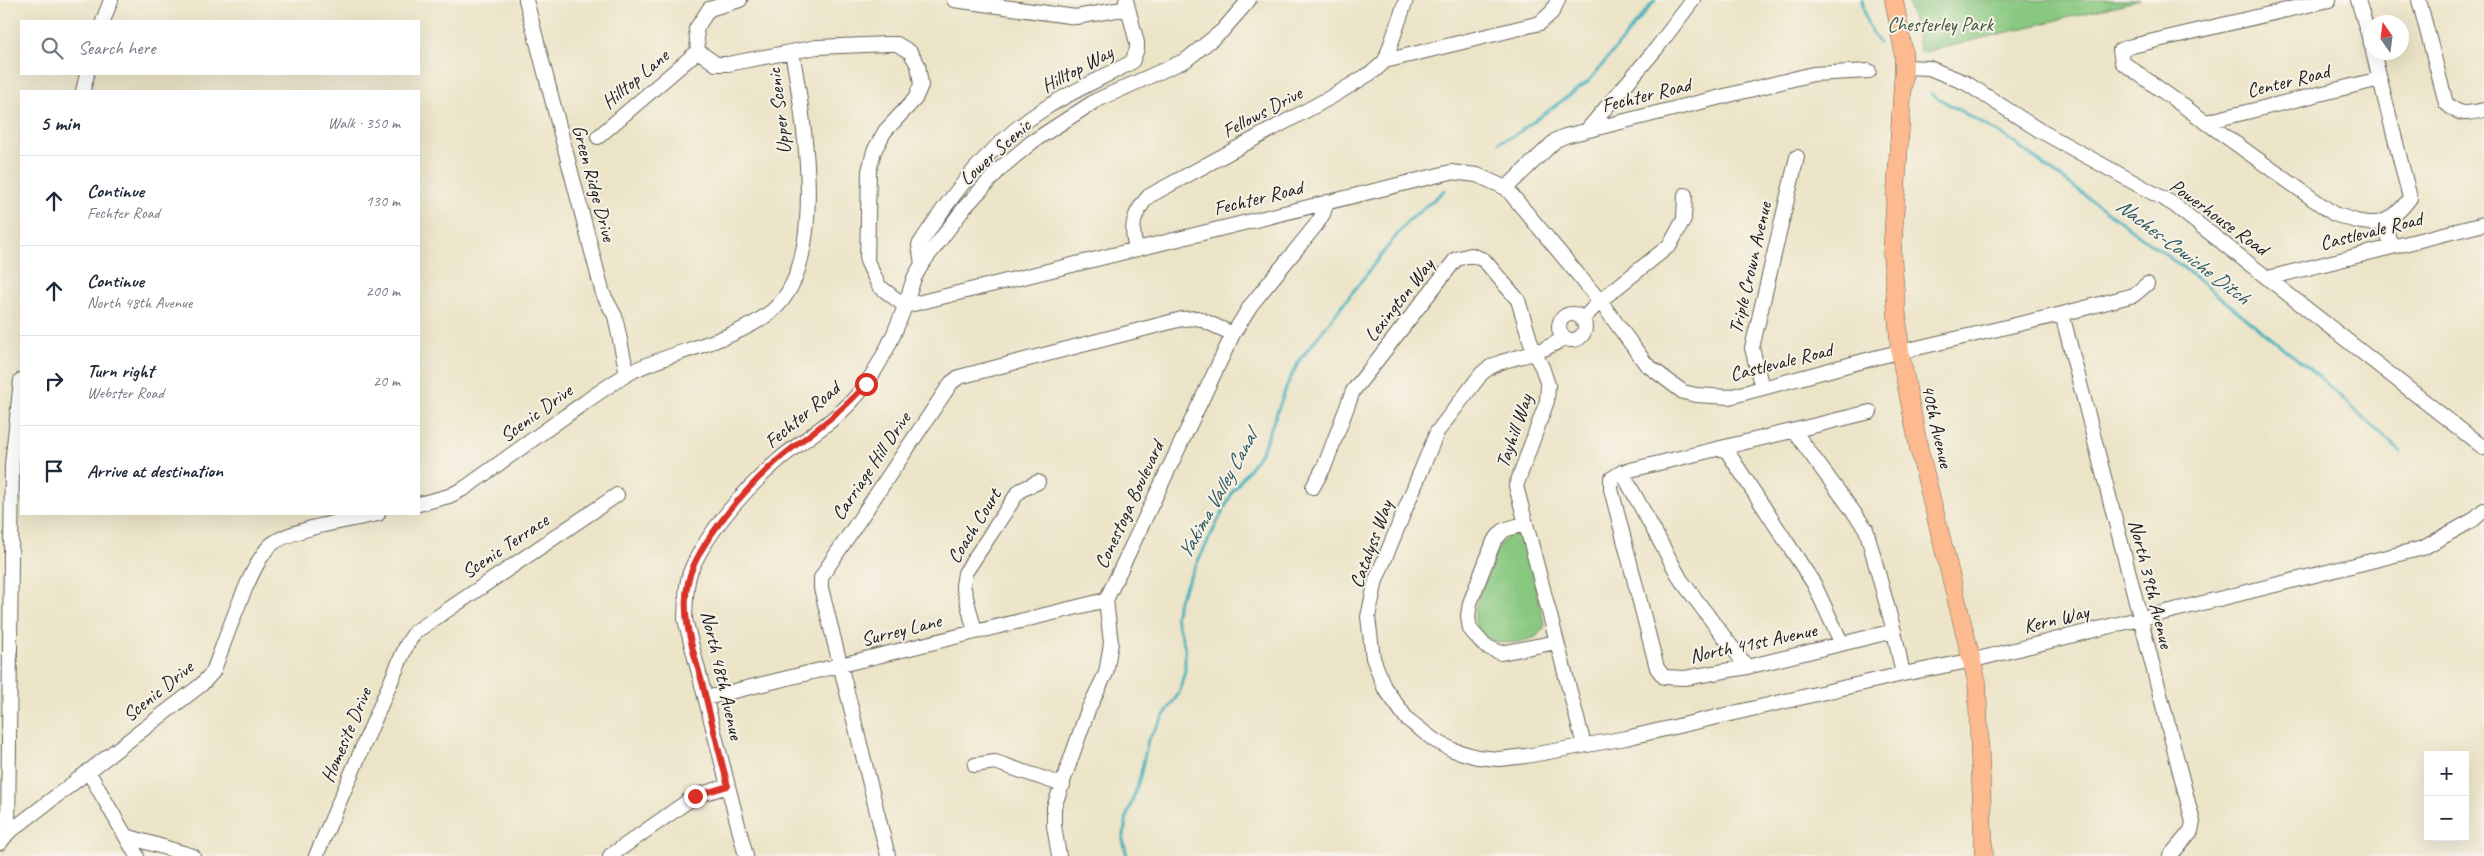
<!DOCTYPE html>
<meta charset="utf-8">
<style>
:root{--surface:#fff;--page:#f6f6f7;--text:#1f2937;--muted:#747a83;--line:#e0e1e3}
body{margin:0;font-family:Caveat,sans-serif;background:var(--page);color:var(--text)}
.controls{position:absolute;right:15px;bottom:15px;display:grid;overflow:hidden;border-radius:0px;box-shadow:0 5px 20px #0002}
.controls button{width:45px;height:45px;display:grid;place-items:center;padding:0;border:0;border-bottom:1px solid var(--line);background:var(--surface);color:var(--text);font:25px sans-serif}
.compass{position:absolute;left:2364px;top:15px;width:45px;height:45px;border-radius:50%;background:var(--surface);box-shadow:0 5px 20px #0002;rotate:346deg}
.stop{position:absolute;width:15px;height:15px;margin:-11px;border:4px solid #d93025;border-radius:50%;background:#fff}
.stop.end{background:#d93025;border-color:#fff;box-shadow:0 1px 5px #0008}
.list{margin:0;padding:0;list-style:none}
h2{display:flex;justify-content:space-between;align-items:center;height:65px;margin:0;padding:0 20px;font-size:21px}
h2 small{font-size:16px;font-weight:400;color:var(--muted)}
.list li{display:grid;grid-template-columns:32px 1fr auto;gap:15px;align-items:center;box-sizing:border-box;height:90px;padding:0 20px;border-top:1px solid var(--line)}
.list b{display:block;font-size:19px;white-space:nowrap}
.list p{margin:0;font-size:16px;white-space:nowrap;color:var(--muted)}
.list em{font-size:16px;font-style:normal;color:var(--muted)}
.icon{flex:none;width:28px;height:28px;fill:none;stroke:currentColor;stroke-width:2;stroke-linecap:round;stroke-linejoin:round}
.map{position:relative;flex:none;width:2484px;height:856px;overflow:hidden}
.search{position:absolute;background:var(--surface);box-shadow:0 5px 20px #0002;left:20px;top:20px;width:400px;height:55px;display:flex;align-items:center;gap:12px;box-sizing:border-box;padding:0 18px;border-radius:0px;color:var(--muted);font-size:19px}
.panel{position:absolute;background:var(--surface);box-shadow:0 5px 20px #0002;left:20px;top:90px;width:400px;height:425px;border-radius:0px}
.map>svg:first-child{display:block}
.green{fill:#88c880;stroke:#52724e}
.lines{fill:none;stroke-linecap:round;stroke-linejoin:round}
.stream{stroke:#41b0bd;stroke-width:3}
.minor-casing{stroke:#656258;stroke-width:16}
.major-casing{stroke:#656258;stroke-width:19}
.minor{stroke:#fff;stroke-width:14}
.major{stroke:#fcba8e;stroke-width:18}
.route{stroke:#d93025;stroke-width:6}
.labels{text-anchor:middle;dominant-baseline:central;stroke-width:4;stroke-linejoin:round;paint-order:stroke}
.park-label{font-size:20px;fill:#42583f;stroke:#f7f3e8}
.street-label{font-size:20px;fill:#1c1c1c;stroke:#f7f3e8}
.water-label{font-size:21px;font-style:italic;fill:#2b575c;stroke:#f7f3e8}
</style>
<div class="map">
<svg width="2484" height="856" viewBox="0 0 2484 856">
<rect width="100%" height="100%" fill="#f7f3e8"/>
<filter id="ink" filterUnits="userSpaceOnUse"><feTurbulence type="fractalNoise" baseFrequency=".02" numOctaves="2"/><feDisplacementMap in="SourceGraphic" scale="10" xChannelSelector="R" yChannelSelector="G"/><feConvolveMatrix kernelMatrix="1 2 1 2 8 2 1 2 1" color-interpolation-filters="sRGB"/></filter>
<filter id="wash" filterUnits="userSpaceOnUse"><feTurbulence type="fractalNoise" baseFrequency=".0096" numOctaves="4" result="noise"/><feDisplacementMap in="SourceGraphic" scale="20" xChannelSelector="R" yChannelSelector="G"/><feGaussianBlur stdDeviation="1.12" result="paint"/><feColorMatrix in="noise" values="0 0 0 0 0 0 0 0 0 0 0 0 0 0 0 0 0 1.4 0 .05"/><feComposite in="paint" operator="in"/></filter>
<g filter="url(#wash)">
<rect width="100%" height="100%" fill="#ece4c7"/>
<path class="green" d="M 1908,0 L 2140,0 L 1921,53 Z
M 1514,534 L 1523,538 L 1545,626 L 1536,637 C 1512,646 1472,649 1475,611 C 1476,599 1484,586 1488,575 C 1494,560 1497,540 1514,534 Z"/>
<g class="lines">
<path class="stream" d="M 1862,0 L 1867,23 L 1879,43
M 1931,94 L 2006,137 L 2185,269 L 2317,375 L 2401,452
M 1499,142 L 1515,135 L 1589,81 L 1655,0
M 1127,856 L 1123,840 L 1127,816 L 1140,777 L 1148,740 L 1179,693 L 1185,670 L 1185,647 L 1175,616 L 1180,597 L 1233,491 L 1262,451 L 1289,381 L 1299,361 L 1407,222 L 1445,190"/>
</g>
</g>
<g filter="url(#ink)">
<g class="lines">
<defs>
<path id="minor" d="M 526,0 L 603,294 L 615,316 L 627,374
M 740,0 L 709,9 L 696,29 L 698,51 L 716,64 L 728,64 L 817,47 L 889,44 L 897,44 L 910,52 L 918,65 L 921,85 L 915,99 L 885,131 L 874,151 L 869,171 L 867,261 L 879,286 L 905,306 L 914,278 L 922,264 L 965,207 L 1002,167 L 1032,142 L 1095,101 L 1186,60 L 1222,31 L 1249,0
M 954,0 L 1076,17 L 1128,8
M 2329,0 L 2132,46 L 2120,50 L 2122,62 L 2334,214 C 2370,226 2386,231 2410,198 L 2373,52
M 2358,0 L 2372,47
M 2419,0 L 2446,103 C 2459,116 2467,114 2484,110
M 103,21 L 111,0
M 1385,61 L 1540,23 L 1552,12 L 1558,0
M 1904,67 L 1929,68 L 1966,83 L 2039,130 L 2173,204 L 2484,448
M 83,91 L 87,74
M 2206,122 L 2380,79
M 1587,130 L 1656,49 L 1693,0
M 598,137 L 698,51
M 1506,188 L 1556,140 L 1565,136 L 1813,74 L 1869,71
M 2384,222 L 2391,246
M 1136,249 C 1130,227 1133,213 1149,196 L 1333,96 L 1374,71 L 1385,61 L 1406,0
M 922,264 L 919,245 C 954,191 992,141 1047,107 C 1075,90 1104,77 1132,62 L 1137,49 L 1137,43 L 1126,0
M 2268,278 L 2484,224
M 2062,314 L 2193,822 L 2191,831 L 2170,856
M1559 327a13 13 0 1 1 26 0a13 13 0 1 1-26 0Z
M 1582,320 L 1600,301 L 1670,245 L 1684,219 L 1685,195
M 1565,338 C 1554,344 1544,350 1533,353 C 1515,359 1497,360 1482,373 L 1437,432 L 1376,580 L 1368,617 L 1373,658 L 1384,687 L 1407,719 L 1434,740 L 1453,750 L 1477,757 L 1499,759 L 1526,756 L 1626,738 L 1903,674 L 1974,660 L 2423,548 L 2473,520 L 2484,510
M 1762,388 L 1752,348 L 1797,157
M 1870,412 L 1622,472 L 1611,479 L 1611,489 L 1657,668 L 1664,677 L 1685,678 L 1747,667 L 1894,631
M 1794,431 L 1866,529 L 1894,631 L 1903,674
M 1725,448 L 1814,584 L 1842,644
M 1622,472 L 1681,580 L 1747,667
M 1313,487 L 1325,465 L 1353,391 L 1456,259 L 1471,255 L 1484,260 L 1518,300 L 1534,353 L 1542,367 L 1548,385 L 1547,401 L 1516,486 L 1584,745
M 419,504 L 449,496 L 465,488 C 498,464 531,441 564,417 C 587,401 609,384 633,371 C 676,350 735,341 772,311 C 829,264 804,117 792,52
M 1526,523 L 1504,530 L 1494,541 L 1470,603 L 1468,616 L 1470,629 L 1485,646 L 1501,653 L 1557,642
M 975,632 L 963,585 L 965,573 L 1017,494 L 1021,490 L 1038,482
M 706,698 L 1106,600
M 975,765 L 995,762 L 1063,785
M 88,771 L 137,856
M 8,833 L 12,465 L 21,380
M 126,836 L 193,856
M 0,843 L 8,833 L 201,685 L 213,672 C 224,644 252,559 272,544 C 292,528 352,520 378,514
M 316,856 L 407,644 L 415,632 L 617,495
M 610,856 L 695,796 L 728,786
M 746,856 L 685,619 C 686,603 685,585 691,570 C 708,530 748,486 781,458 C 804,439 831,424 852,401 C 876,375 893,339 905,306 L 1451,172 L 1477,175 L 1506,188 L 1600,301 L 1646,364 L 1683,392 L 1696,395 L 1729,397 L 1878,357 L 2062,314 L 2134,295 L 2147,284
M 888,856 L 821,588 L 821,578 L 827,568 L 951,383 L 959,377 L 1182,319 L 1198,318 L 1233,334
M 1059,856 L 1054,826 L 1054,807 L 1088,710 L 1106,673 L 1111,643 L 1106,600 L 1233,334 L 1251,305 L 1316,225 L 1323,214 L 1327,202"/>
<path id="major" d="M 1894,0 L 1903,49 L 1904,67 L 1892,254 L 1900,352 L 1919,449 L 1977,682 L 1984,856"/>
</defs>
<use href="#minor" class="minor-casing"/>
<use href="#major" class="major-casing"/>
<use href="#minor" class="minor"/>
<use href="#major" class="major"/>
</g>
</g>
<g class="lines" filter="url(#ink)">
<path class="route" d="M 695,796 L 728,786 C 719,752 711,719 703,686 C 694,652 680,617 688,582 C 697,542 750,484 780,458 C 810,433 841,414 866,384"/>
</g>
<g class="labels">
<g class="park-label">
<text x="1940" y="24">Chesterley Park</text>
</g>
<g class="street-label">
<text transform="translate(1077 69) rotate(-28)">Hilltop Way</text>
<text transform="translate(635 79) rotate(-40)">Hilltop Lane</text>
<text transform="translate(2288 81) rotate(-14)">Center Road</text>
<text transform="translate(1646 95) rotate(-14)">Fechter Road</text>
<text transform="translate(779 111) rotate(-97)">Upper Scenic</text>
<text transform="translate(1262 112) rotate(-28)">Fellows Drive</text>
<text transform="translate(995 152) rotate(-42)">Lower Scenic</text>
<text transform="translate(594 183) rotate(75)">Green Ridge Drive</text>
<text transform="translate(1258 198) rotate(-14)">Fechter Road</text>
<text transform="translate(2219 217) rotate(36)">Powerhouse Road</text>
<text transform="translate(2371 231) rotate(-14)">Castlevale Road</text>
<text transform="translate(1750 268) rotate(-77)">Triple Crown Avenue</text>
<text transform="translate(1399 300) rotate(-52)">Lexington Way</text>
<text transform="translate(1781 362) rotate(-14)">Castlevale Road</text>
<text transform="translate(536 413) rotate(-36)">Scenic Drive</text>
<text transform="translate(802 415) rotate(-40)">Fechter Road</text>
<text transform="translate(1937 426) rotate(77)">40th Avenue</text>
<text transform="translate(1514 431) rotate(-71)">Tayhill Way</text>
<text transform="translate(871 466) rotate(-56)">Carriage Hill Drive</text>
<text transform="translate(1129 505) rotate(-65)">Conestoga Boulevard</text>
<text transform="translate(974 526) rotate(-58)">Coach Court</text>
<text transform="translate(1371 544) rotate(-70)">Catalyss Way</text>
<text transform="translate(505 546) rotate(-34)">Scenic Terrace</text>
<text transform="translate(2151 584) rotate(76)">North 39th Avenue</text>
<text transform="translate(2056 619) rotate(-14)">Kern Way</text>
<text transform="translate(901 630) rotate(-14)">Surrey Lane</text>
<text transform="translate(1753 643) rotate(-12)">North 41st Avenue</text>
<text transform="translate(722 675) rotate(77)">North 48th Avenue</text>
<text transform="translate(158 691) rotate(-39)">Scenic Drive</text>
<text transform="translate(346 735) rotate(-67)">Homesite Drive</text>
</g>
<g class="water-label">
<text transform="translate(2183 251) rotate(37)">Naches-Cowiche Ditch</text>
<text transform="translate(1217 495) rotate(-61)">Yakima Valley Canal</text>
</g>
</g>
</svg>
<div class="controls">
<button>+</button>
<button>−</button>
</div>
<svg class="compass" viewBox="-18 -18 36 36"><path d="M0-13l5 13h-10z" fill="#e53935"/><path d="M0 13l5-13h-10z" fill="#747a83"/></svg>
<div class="stop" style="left:866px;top:384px"></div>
<div class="stop end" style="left:695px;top:796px"></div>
<div class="search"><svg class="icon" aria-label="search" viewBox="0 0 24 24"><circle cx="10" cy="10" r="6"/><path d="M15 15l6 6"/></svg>Search here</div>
<section class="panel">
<h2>5 min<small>Walk · 350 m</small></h2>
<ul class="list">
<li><svg class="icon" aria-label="ahead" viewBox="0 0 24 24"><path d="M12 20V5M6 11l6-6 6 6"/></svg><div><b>Continue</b><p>Fechter Road</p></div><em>130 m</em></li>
<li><svg class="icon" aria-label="ahead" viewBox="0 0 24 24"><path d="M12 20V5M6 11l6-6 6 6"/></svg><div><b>Continue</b><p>North 48th Avenue</p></div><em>200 m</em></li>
<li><svg class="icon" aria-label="right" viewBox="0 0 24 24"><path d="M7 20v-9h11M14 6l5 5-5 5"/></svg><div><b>Turn right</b><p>Webster Road</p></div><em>20 m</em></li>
<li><svg class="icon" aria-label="arrive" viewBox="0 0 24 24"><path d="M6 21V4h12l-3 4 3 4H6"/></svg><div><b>Arrive at destination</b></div></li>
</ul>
</section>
</div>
